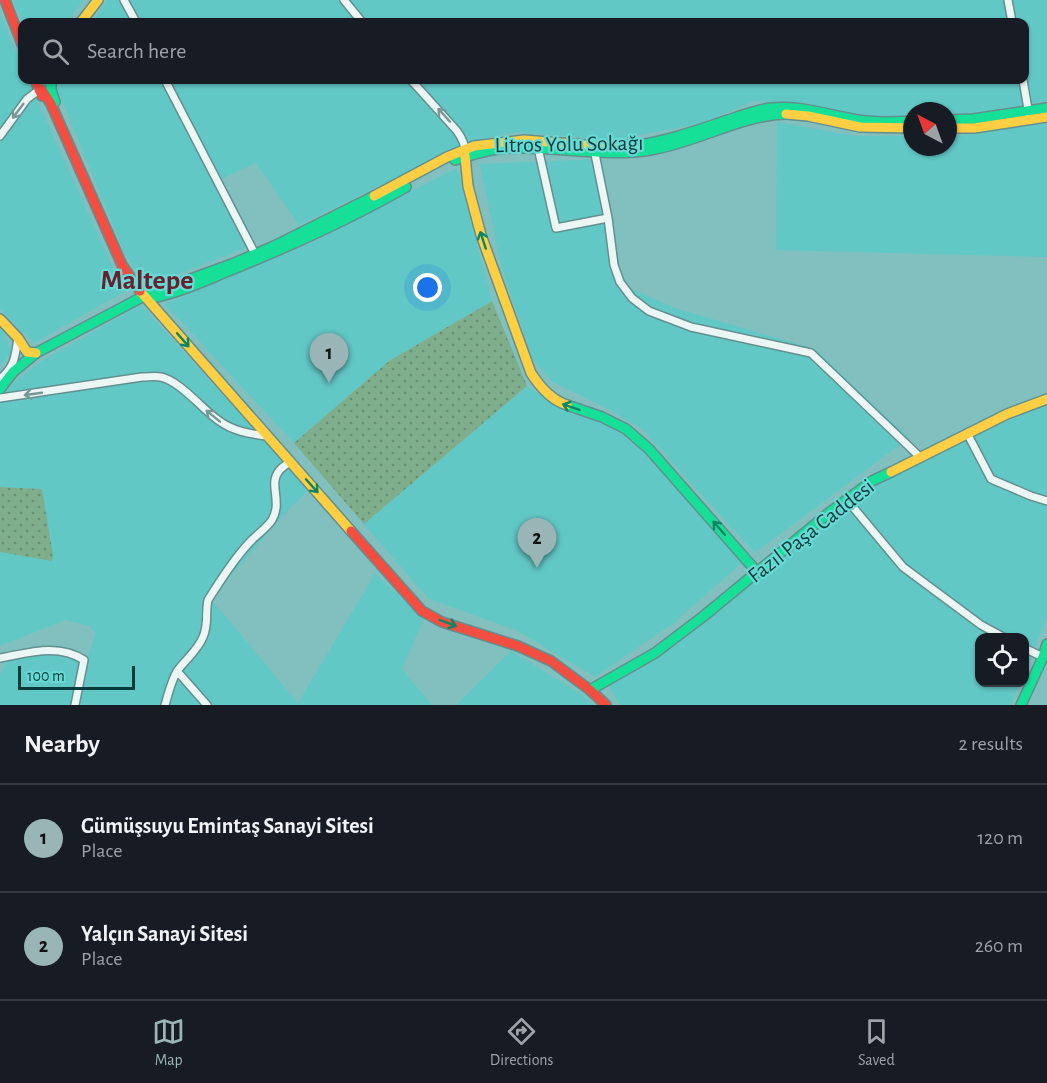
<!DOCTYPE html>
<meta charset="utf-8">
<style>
:root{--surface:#171b24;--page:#20242c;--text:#f1f3f6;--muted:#9ea1a6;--line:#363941;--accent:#9ab5b6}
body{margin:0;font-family:"Alegreya Sans",sans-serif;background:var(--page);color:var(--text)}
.controls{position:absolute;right:18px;bottom:18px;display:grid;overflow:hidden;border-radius:12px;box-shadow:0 2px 4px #0004}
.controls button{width:54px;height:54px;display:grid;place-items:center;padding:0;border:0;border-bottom:2px solid var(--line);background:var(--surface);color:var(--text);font:30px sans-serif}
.compass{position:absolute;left:903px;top:102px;width:54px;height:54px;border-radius:50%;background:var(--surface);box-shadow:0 2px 4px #0004;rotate:319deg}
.scale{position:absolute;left:18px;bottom:15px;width:117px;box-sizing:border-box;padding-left:6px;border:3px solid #053b3a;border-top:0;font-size:16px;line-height:21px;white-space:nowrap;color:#053b3a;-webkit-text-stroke:4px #67dad6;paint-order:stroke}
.you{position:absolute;left:428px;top:288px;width:21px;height:21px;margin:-15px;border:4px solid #fff;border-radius:50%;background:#1a73e8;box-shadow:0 0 0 9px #1a73e833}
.badge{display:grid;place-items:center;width:39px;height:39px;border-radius:50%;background:var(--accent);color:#111;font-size:20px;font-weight:700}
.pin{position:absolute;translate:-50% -50px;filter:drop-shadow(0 2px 3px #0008)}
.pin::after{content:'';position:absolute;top:32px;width:21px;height:18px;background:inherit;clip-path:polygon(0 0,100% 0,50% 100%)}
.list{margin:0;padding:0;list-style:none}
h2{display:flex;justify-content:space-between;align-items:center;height:78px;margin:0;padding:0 24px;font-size:26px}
h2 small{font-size:20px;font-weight:400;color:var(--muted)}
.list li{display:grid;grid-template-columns:39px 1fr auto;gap:18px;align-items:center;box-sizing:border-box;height:108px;padding:0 24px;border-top:2px solid var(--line)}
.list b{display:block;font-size:22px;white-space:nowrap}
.list p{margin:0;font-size:20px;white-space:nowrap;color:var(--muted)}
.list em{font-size:20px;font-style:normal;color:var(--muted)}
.icon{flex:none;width:33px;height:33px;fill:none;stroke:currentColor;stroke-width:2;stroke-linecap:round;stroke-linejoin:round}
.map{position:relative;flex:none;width:1047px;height:705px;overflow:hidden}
.search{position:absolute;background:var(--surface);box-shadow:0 2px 4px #0004;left:18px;right:18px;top:18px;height:66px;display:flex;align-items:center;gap:15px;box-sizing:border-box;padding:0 21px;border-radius:12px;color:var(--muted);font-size:22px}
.sheet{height:294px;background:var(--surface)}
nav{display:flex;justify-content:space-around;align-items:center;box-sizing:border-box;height:84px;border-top:2px solid var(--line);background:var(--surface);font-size:16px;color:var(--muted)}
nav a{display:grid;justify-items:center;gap:3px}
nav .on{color:var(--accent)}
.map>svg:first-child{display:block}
.built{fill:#62c8c6}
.grass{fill:url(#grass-dots)}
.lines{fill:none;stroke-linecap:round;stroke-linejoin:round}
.street-casing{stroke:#62908e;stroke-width:10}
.fast-casing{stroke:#62908e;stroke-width:12}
.slow-casing{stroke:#62908e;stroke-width:12}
.jam-casing{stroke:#62908e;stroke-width:12}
.street{stroke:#ecf6f5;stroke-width:7}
.fast{stroke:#16e098;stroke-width:9}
.slow{stroke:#ffcf43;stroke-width:9}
.jam{stroke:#f24e42;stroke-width:9}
.oneway{stroke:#789898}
.oneway2{stroke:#0d8564}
.labels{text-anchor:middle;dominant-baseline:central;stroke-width:4.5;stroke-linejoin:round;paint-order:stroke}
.street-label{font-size:22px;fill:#053b3a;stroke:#67dad6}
.district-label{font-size:28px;font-weight:bold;fill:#68222f;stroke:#67dad6}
</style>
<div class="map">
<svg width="1047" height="705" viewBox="0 0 1047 705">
<defs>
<pattern id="grass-dots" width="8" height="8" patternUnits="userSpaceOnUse" patternTransform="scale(1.5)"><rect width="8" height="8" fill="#7fae8c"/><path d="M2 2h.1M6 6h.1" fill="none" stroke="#668f73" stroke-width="1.8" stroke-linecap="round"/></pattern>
</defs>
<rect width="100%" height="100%" fill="#81c0be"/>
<path class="built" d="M 13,0 L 84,0 L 67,22 L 23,22 Z
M 107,0 L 1047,0 L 1047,101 L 948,118 L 948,111 L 912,111 L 912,118 L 869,118 L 806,103 L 754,101 L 702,123 L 613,140 L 517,132 L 469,142 L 299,225 L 256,163 L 219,180 L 255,244 L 146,287 L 125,254 L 67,112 L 54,84 L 57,80 L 1024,80 L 1024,22 L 93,22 Z
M 0,13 L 22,66 L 22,80 L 28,80 L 124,292 L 34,343 L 0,309 Z
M 777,122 L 855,136 L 912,136 L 912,147 L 948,147 L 948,137 L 1047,123 L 1047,257 L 776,250 Z
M 602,159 L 610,216 L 622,279 L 631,289 L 675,308 L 815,349 L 909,438 L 755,553 L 642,429 L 603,406 L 553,382 L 532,358 L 500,261 L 480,164 Z
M 457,168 L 492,301 L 389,361 L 294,443 L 165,304 L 313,242 Z
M 141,305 L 309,490 L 287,511 L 211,599 L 298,703 L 375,574 L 424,618 L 402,669 L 432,705 L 0,705 L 0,675 L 8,660 L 12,658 L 57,655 L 75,660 L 84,672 L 95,633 L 90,626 L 65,620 L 0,646 L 0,552 L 52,561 L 42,489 L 0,487 L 0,402 L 11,385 L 40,362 Z
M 0,328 L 4,331 L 11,352 L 0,367 Z
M 527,386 L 561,408 L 611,425 L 639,448 L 744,561 L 675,622 L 595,677 L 518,631 L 429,599 L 364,524 Z
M 1047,405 L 1047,617 L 1025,672 L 1024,638 L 980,638 L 980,682 L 1020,683 L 1011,705 L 620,705 L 609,686 L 766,569 L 869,490 L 962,440 Z
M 511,651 L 581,694 L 593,705 L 456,705 Z"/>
<path class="grass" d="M 492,301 L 527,386 L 364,524 L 294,443 L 389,361 Z
M 0,487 L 42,489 L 53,555 L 52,561 L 0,552 Z"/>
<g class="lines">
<defs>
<path id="street" d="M 124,0 L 136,22
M 344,0 L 362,22
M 1008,0 L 1012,22
M 165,80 L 255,254
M 411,80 L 457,131 C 462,138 466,145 465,154
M 1023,80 L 1029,115
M 0,136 L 27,99 L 39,90
M 538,148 L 556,228 L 608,218
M 595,154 L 608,218 L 614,265 L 620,282 L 632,298 L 649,311 L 691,327 L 811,353 L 920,457
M 0,379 C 15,367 15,356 18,338
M 0,398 L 142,377 C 149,377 155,376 161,377 C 180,381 202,409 218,420 C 232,431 250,434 267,436
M 967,433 L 991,479 L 1031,496 L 1047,501
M 847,500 L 903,567 L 981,625 L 1005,638
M 1024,648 L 1043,657
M 0,658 C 28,653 58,643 84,660 L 75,705
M 177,671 L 207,705
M 165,705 C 168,695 172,678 178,670 C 186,659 198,650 203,637 C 209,624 205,613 208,600 C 220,581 233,560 249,543 C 256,535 266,529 272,520 C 283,502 268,484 279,471 C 282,467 287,464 290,462"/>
<path id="fast" d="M 51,80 L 51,90 L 55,102
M 948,120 L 973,119 L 1047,108
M 638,145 C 667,141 695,131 722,122 C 738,117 754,110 771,108 C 799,105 825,114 852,119 C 872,123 892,122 912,121
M 455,160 C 470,155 484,151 499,149 C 549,144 600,158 650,150 C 696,143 740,115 786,114
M 152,298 C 178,293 202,282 226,272 C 288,247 348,220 406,187
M 0,389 L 13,372 L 36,353 L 144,296 L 232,264 L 274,246 L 374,196
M 567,405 L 602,417 L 626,429 L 649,449 L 757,572
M 590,690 L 655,653 L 705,615 L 830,512 L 872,481 L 891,472
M 1021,705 L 1043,657 L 1047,644"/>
<path id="slow" d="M 81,22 L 98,0
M 786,114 L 808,116 L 860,127 L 912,128
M 948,128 L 974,128 L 1047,117
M 465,156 L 468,186 L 481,235 L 531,373 C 540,387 551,400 567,405
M 374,196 L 447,157 L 474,146 L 524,140 L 598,146 L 638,145
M 140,291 L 351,531
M 0,319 L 18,338 L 27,352 L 36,353
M 891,472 L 1007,414 L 1047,399"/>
<path id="jam" d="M 5,0 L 22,44
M 35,80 L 42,96
M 39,90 L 42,90 L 51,104 L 122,265 L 140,291
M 351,531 L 422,611 L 442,622 L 518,646 L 551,661 L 590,690 L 606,705"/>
</defs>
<use href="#street" class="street-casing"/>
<use href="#fast" class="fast-casing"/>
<use href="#slow" class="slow-casing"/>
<use href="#jam" class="jam-casing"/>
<use href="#street" class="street"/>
<use href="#fast" class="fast"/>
<use href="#slow" class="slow"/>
<use href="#jam" class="jam"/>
</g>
<defs><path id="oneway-shaft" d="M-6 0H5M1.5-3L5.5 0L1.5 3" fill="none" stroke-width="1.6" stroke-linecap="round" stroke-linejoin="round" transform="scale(1.5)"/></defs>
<g class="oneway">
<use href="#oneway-shaft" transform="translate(18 111) rotate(127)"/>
<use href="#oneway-shaft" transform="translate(444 115) rotate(-132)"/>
<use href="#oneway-shaft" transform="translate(33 394) rotate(172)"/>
<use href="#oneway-shaft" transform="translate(213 416) rotate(-141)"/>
</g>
<g class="oneway2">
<use href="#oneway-shaft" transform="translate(483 240) rotate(-108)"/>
<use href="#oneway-shaft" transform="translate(183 340) rotate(49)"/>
<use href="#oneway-shaft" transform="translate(571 407) rotate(-161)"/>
<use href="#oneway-shaft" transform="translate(312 486) rotate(48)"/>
<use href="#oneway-shaft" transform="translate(719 528) rotate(-131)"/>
<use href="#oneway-shaft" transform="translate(448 623) rotate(20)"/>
</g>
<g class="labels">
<g class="street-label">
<text transform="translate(569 144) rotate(-1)">Litros Yolu Sokağı</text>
<text transform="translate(811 531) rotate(-38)">Fazıl Paşa Caddesi</text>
</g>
<g class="district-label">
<text x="147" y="281">Maltepe</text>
</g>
</g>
</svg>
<div class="controls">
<button><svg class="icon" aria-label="locate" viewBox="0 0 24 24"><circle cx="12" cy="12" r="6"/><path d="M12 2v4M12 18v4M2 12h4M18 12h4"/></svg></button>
</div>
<svg class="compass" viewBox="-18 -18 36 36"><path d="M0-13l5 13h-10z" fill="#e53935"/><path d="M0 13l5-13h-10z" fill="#9ea1a6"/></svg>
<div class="scale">100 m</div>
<div class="you"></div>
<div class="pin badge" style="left:329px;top:383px">1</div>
<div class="pin badge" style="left:537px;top:568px">2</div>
<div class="search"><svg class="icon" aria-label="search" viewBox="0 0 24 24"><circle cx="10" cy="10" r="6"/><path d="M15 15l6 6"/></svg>Search here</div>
</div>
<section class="sheet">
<h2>Nearby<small>2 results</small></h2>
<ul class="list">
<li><span class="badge">1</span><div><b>Gümüşsuyu Emintaş Sanayi Sitesi</b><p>Place</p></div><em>120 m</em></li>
<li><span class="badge">2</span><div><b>Yalçın Sanayi Sitesi</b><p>Place</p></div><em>260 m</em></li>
</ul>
</section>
<nav>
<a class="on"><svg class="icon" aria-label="map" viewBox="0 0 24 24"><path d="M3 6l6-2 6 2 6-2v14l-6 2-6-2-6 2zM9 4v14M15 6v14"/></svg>Map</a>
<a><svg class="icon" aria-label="directions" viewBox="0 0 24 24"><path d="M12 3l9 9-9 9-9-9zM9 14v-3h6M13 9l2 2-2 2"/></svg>Directions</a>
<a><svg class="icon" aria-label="saved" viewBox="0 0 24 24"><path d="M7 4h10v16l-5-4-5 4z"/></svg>Saved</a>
</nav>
